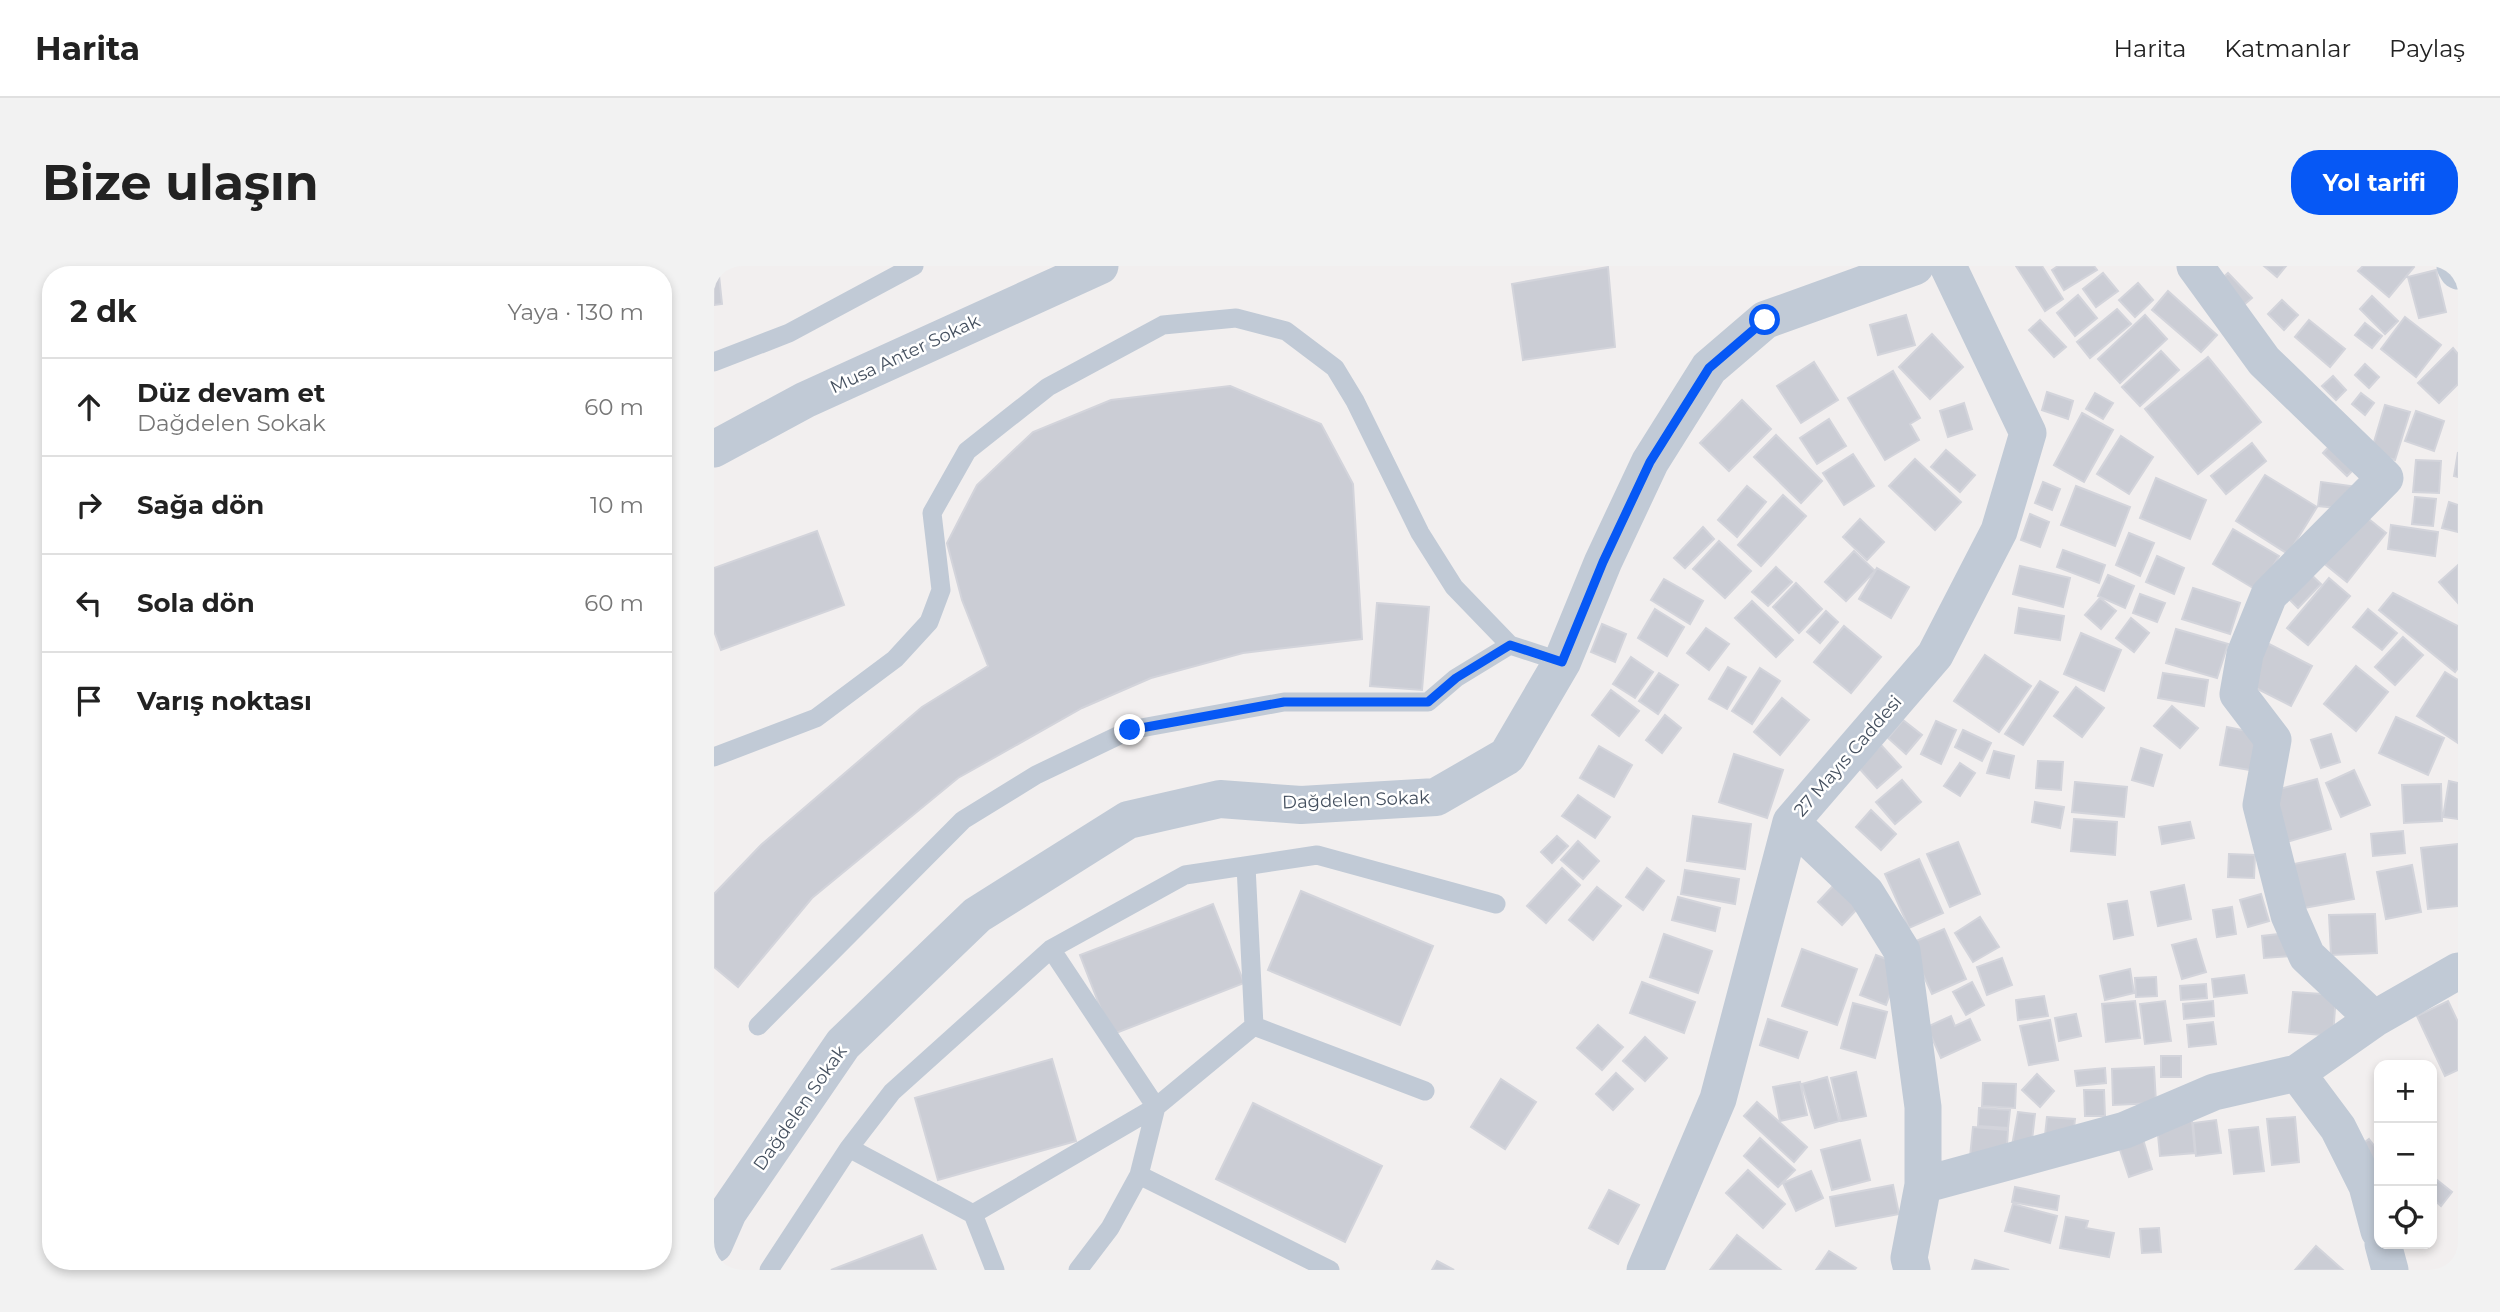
<!DOCTYPE html>
<html lang="tr">
<meta charset="utf-8">
<style>
:root{--surface:#fff;--page:#f2f2f2;--text:#222;--muted:#767676;--line:#e0e0e0;--accent:#0658f5}
body{margin:0;font-family:Montserrat,sans-serif;background:var(--page);color:var(--text)}
.controls{position:absolute;right:21px;bottom:21px;display:grid;overflow:hidden;border-radius:14px;box-shadow:0 4px 10px #0003}
.controls button{width:63px;height:63px;display:grid;place-items:center;padding:0;border:0;border-bottom:2px solid var(--line);background:var(--surface);color:var(--text);font:35px sans-serif}
.stop{position:absolute;width:21px;height:21px;margin:-16px;border:5px solid #0658f5;border-radius:50%;background:#fff}
.stop.end{background:#0658f5;border-color:#fff;box-shadow:0 2px 7px #0008}
.list{margin:0;padding:0;list-style:none}
h2{display:flex;justify-content:space-between;align-items:center;height:91px;margin:0;padding:0 28px;font-size:30px}
h2 small{font-size:23px;font-weight:400;color:var(--muted)}
.list li{display:grid;grid-template-columns:46px 1fr auto;gap:21px;align-items:center;box-sizing:border-box;height:98px;padding:0 28px;border-top:2px solid var(--line)}
.list b{display:block;font-size:26px;white-space:nowrap}
.list p{margin:0;font-size:23px;white-space:nowrap;color:var(--muted)}
.list em{font-size:23px;font-style:normal;color:var(--muted)}
.icon{flex:none;width:38px;height:38px;fill:none;stroke:currentColor;stroke-width:2;stroke-linecap:round;stroke-linejoin:round}
.map{position:relative;flex:none;width:1744px;height:1004px;overflow:hidden;border-radius:28px}
header{display:flex;align-items:center;gap:42px;box-sizing:border-box;height:98px;padding:0 35px;background:var(--surface);border-bottom:2px solid var(--line)}
header strong{font-size:33px}
nav{display:flex;gap:38px;margin-inline-start:auto;font-size:24px}
.intro{display:flex;align-items:center;justify-content:space-between;box-sizing:border-box;height:168px;padding:0 42px}
h1{margin:0;font-size:49px}
.button{padding:18px 32px;border-radius:28px;background:var(--accent);color:#fff;font-size:24px;font-weight:700}
main{display:flex;gap:42px;padding:0 42px}
aside{flex:1;background:var(--surface);border-radius:28px;box-shadow:0 4px 10px #0003}
.map>svg:first-child{display:block}
.building{fill:#cbcdd5;stroke:#d3d4db;stroke-width:2}
.lines{fill:none;stroke-linecap:round;stroke-linejoin:round}
.service{stroke:#c1cad6;stroke-width:19}
.minor{stroke:#c1cad6;stroke-width:37}
.tertiary{stroke:#c1cad6;stroke-width:38}
.route{stroke:#0658f5;stroke-width:9}
.labels{text-anchor:middle;dominant-baseline:central;stroke-width:5;stroke-linejoin:round;paint-order:stroke}
.street-label{font-size:18px;fill:#45505f;stroke:#fff}
</style>
<header>
<strong>Harita</strong>
<nav><a>Harita</a><a>Katmanlar</a><a>Paylaş</a></nav>
</header>
<div class="intro"><h1>Bize ulaşın</h1><a class="button">Yol tarifi</a></div>
<main>
<aside>
<h2>2 dk<small>Yaya · 130 m</small></h2>
<ul class="list">
<li><svg class="icon" aria-label="ahead" viewBox="0 0 24 24"><path d="M12 20V5M6 11l6-6 6 6"/></svg><div><b>Düz devam et</b><p>Dağdelen Sokak</p></div><em>60 m</em></li>
<li><svg class="icon" aria-label="right" viewBox="0 0 24 24"><path d="M7 20v-9h11M14 6l5 5-5 5"/></svg><div><b>Sağa dön</b></div><em>10 m</em></li>
<li><svg class="icon" aria-label="left" viewBox="0 0 24 24"><path d="M17 20v-9H6M10 6l-5 5 5 5"/></svg><div><b>Sola dön</b></div><em>60 m</em></li>
<li><svg class="icon" aria-label="arrive" viewBox="0 0 24 24"><path d="M6 21V4h12l-3 4 3 4H6"/></svg><div><b>Varış noktası</b></div></li>
</ul>
</aside>
<div class="map">
<svg width="1744" height="1004" viewBox="0 0 1744 1004">
<rect width="100%" height="100%" fill="#f2efef"/>
<path class="building" d="M 0,0 L 4,0 L 8,38 L 0,39 Z
M 1302,0 L 1328,0 L 1349,33 L 1331,45 Z
M 1344,0 L 1380,0 L 1383,4 L 1350,24 L 1338,4 Z
M 1550,0 L 1572,0 L 1563,11 Z
M 1649,0 L 1699,0 L 1700,1 L 1675,31 L 1644,5 Z
M 894,1 L 901,81 L 809,94 L 798,18 Z
M 1722,4 L 1732,46 L 1705,52 L 1694,11 Z
M 1389,7 L 1404,25 L 1382,41 L 1369,23 Z
M 1514,7 L 1538,32 L 1524,44 L 1500,20 Z
M 1424,17 L 1439,34 L 1421,51 L 1405,34 Z
M 1454,25 L 1503,69 L 1487,86 L 1438,44 Z
M 1364,29 L 1383,52 L 1361,70 L 1343,47 Z
M 1658,30 L 1684,55 L 1671,68 L 1646,43 Z
M 1568,34 L 1584,49 L 1570,64 L 1554,48 Z
M 1403,43 L 1417,58 L 1376,92 L 1363,76 Z
M 1192,49 L 1201,79 L 1164,89 L 1156,59 Z
M 1431,49 L 1453,73 L 1406,117 L 1384,93 Z
M 1691,51 L 1727,79 L 1702,111 L 1667,83 Z
M 1326,54 L 1352,81 L 1340,91 L 1315,64 Z
M 1595,54 L 1631,83 L 1616,101 L 1581,71 Z
M 1651,57 L 1668,70 L 1658,82 L 1641,69 Z
M 1218,68 L 1249,101 L 1216,133 L 1185,101 Z
M 1739,82 L 1744,88 L 1744,118 L 1725,137 L 1704,117 Z
M 1447,85 L 1465,104 L 1426,140 L 1408,121 Z
M 1494,91 L 1547,156 L 1484,208 L 1431,143 Z
M 1100,96 L 1124,134 L 1087,157 L 1063,120 Z
M 1651,98 L 1665,111 L 1655,122 L 1641,109 Z
M 1179,105 L 1206,152 L 1196,158 L 1205,174 L 1171,194 L 1134,132 Z
M 1619,110 L 1632,124 L 1622,134 L 1608,120 Z
M 516,120 L 607,158 L 639,218 L 648,373 L 529,387 L 437,412 L 368,442 L 244,512 L 98,632 L 24,721 L 0,701 L 0,628 L 47,579 L 208,441 L 274,400 L 248,334 L 233,277 L 263,219 L 319,166 L 397,134 Z
M 1333,126 L 1359,135 L 1354,153 L 1328,144 Z
M 1381,127 L 1399,137 L 1389,153 L 1372,143 Z
M 1647,127 L 1660,137 L 1651,149 L 1638,138 Z
M 1028,134 L 1057,163 L 1015,205 L 986,177 Z
M 1250,137 L 1258,163 L 1234,171 L 1226,145 Z
M 1671,139 L 1696,146 L 1681,194 L 1657,186 Z
M 1702,145 L 1730,155 L 1720,185 L 1691,175 Z
M 1368,147 L 1399,164 L 1370,216 L 1340,199 Z
M 1115,153 L 1132,180 L 1103,198 L 1086,172 Z
M 1062,169 L 1108,215 L 1087,237 L 1040,191 Z
M 1407,170 L 1439,191 L 1415,228 L 1383,208 Z
M 1621,174 L 1645,198 L 1633,210 L 1609,187 Z
M 1538,177 L 1552,195 L 1512,228 L 1497,210 Z
M 1232,184 L 1261,209 L 1246,226 L 1217,201 Z
M 1744,186 L 1744,211 L 1740,210 Z
M 1139,188 L 1160,220 L 1130,239 L 1109,207 Z
M 1201,193 L 1247,236 L 1221,264 L 1175,220 Z
M 1702,194 L 1727,195 L 1725,227 L 1699,226 Z
M 1551,209 L 1603,241 L 1574,288 L 1522,255 Z
M 1442,212 L 1492,234 L 1476,273 L 1426,252 Z
M 1329,216 L 1346,223 L 1338,244 L 1321,237 Z
M 1607,216 L 1637,220 L 1634,243 L 1604,240 Z
M 1033,220 L 1052,236 L 1023,271 L 1004,254 Z
M 1362,220 L 1416,241 L 1401,280 L 1347,259 Z
M 1069,229 L 1092,250 L 1047,300 L 1024,279 Z
M 1701,231 L 1722,233 L 1719,260 L 1698,258 Z
M 1735,236 L 1744,239 L 1744,266 L 1728,262 Z
M 1646,246 L 1672,267 L 1633,316 L 1607,295 Z
M 1316,248 L 1335,256 L 1326,281 L 1307,274 Z
M 1146,253 L 1170,276 L 1153,294 L 1129,271 Z
M 1677,259 L 1724,266 L 1721,290 L 1674,283 Z
M 989,261 L 1000,273 L 971,302 L 960,292 Z
M 1519,263 L 1565,290 L 1544,325 L 1499,298 Z
M 103,265 L 130,339 L 7,384 L 0,365 L 0,302 Z
M 1415,267 L 1440,277 L 1426,310 L 1402,299 Z
M 1005,275 L 1037,305 L 1011,332 L 979,303 Z
M 1349,284 L 1391,299 L 1385,317 L 1343,301 Z
M 1140,285 L 1161,305 L 1132,335 L 1111,316 Z
M 1443,290 L 1470,302 L 1460,328 L 1432,316 Z
M 1744,299 L 1744,337 L 1725,316 Z
M 1306,300 L 1356,312 L 1349,341 L 1299,328 Z
M 1062,301 L 1078,316 L 1054,340 L 1038,326 Z
M 1589,301 L 1607,318 L 1584,342 L 1567,325 Z
M 1163,302 L 1195,321 L 1177,352 L 1145,333 Z
M 1394,309 L 1420,320 L 1411,342 L 1384,330 Z
M 1615,312 L 1636,330 L 1594,379 L 1573,362 Z
M 950,313 L 989,335 L 976,358 L 937,334 Z
M 1082,317 L 1108,343 L 1085,367 L 1059,341 Z
M 1479,322 L 1526,337 L 1516,368 L 1468,353 Z
M 1679,327 L 1744,360 L 1744,402 L 1741,406 L 1665,344 Z
M 1426,328 L 1451,337 L 1443,356 L 1419,347 Z
M 1386,332 L 1402,345 L 1387,363 L 1371,349 Z
M 1038,335 L 1079,374 L 1062,391 L 1021,352 Z
M 663,337 L 715,341 L 708,424 L 656,420 Z
M 1305,342 L 1350,350 L 1346,374 L 1301,367 Z
M 941,343 L 970,361 L 953,390 L 924,372 Z
M 1654,343 L 1683,367 L 1668,384 L 1639,361 Z
M 1112,345 L 1124,356 L 1106,377 L 1093,366 Z
M 1417,352 L 1435,367 L 1420,386 L 1402,372 Z
M 888,358 L 912,368 L 901,396 L 877,386 Z
M 1130,360 L 1167,391 L 1137,427 L 1100,396 Z
M 992,362 L 1015,378 L 995,404 L 973,387 Z
M 1462,363 L 1514,378 L 1503,412 L 1452,397 Z
M 1367,367 L 1407,384 L 1390,425 L 1350,408 Z
M 1689,371 L 1709,389 L 1681,419 L 1661,401 Z
M 1551,376 L 1598,400 L 1577,440 L 1530,416 Z
M 1271,389 L 1317,420 L 1285,466 L 1240,435 Z
M 917,391 L 939,406 L 921,432 L 899,418 Z
M 1642,400 L 1674,426 L 1642,465 L 1610,438 Z
M 1014,401 L 1032,411 L 1013,443 L 995,433 Z
M 1046,402 L 1066,415 L 1038,458 L 1018,445 Z
M 1731,406 L 1744,414 L 1744,477 L 1703,450 Z
M 945,407 L 964,419 L 944,448 L 925,435 Z
M 1449,407 L 1494,414 L 1490,440 L 1444,432 Z
M 1326,415 L 1344,426 L 1309,479 L 1291,468 Z
M 1362,421 L 1390,442 L 1368,471 L 1340,450 Z
M 897,424 L 925,445 L 905,470 L 878,449 Z
M 1068,432 L 1095,454 L 1066,489 L 1040,466 Z
M 1458,440 L 1484,462 L 1466,482 L 1440,460 Z
M 951,449 L 967,462 L 948,487 L 932,474 Z
M 1682,451 L 1730,472 L 1714,509 L 1665,487 Z
M 1189,454 L 1208,469 L 1192,488 L 1174,472 Z
M 1222,455 L 1242,464 L 1227,498 L 1207,488 Z
M 1513,461 L 1548,468 L 1542,505 L 1506,499 Z
M 1249,464 L 1277,477 L 1268,495 L 1241,481 Z
M 1617,468 L 1626,496 L 1607,502 L 1597,474 Z
M 1167,479 L 1187,501 L 1163,522 L 1144,501 Z
M 885,480 L 918,499 L 900,531 L 866,512 Z
M 1427,482 L 1448,489 L 1439,520 L 1418,514 Z
M 1280,485 L 1300,490 L 1295,512 L 1273,507 Z
M 1020,488 L 1069,504 L 1053,552 L 1005,536 Z
M 1324,495 L 1349,496 L 1347,524 L 1322,522 Z
M 1246,497 L 1261,507 L 1246,530 L 1230,520 Z
M 1640,504 L 1656,539 L 1627,551 L 1612,517 Z
M 1603,513 L 1617,563 L 1566,578 L 1551,527 Z
M 1188,514 L 1207,536 L 1181,558 L 1162,536 Z
M 1735,515 L 1744,517 L 1744,553 L 1729,551 Z
M 1361,516 L 1413,521 L 1410,551 L 1358,546 Z
M 1727,518 L 1728,555 L 1690,557 L 1688,519 Z
M 864,529 L 896,551 L 881,572 L 848,550 Z
M 1321,536 L 1350,541 L 1346,562 L 1318,556 Z
M 1157,544 L 1182,568 L 1167,584 L 1142,561 Z
M 979,550 L 1037,558 L 1031,603 L 973,595 Z
M 1360,553 L 1403,556 L 1401,589 L 1357,585 Z
M 1476,556 L 1480,572 L 1448,578 L 1445,561 Z
M 1689,565 L 1691,587 L 1659,590 L 1657,568 Z
M 843,570 L 854,580 L 838,597 L 827,586 Z
M 864,575 L 885,595 L 869,613 L 847,594 Z
M 1244,576 L 1266,628 L 1236,641 L 1213,588 Z
M 1744,578 L 1744,640 L 1714,643 L 1707,582 Z
M 1515,588 L 1541,589 L 1540,612 L 1514,611 Z
M 1631,588 L 1640,633 L 1584,643 L 1575,599 Z
M 1205,593 L 1229,647 L 1195,662 L 1171,608 Z
M 1698,599 L 1707,646 L 1672,653 L 1663,606 Z
M 848,602 L 866,619 L 832,657 L 813,640 Z
M 933,602 L 950,615 L 929,644 L 912,631 Z
M 971,604 L 1025,613 L 1021,638 L 967,628 Z
M 1120,619 L 1144,642 L 1128,659 L 1104,636 Z
M 1470,619 L 1477,653 L 1444,660 L 1437,626 Z
M 883,621 L 907,640 L 879,674 L 855,654 Z
M 587,625 L 719,680 L 686,759 L 554,704 Z
M 1547,628 L 1555,655 L 1534,661 L 1526,634 Z
M 964,631 L 1006,642 L 1001,665 L 958,654 Z
M 1413,635 L 1419,669 L 1400,673 L 1394,638 Z
M 499,638 L 530,717 L 397,769 L 366,689 Z
M 1518,641 L 1522,668 L 1503,671 L 1499,644 Z
M 1661,648 L 1663,687 L 1617,689 L 1615,649 Z
M 1266,651 L 1285,681 L 1259,696 L 1241,667 Z
M 1230,663 L 1252,713 L 1218,728 L 1195,678 Z
M 1573,667 L 1576,690 L 1550,692 L 1548,670 Z
M 950,668 L 998,685 L 984,727 L 936,711 Z
M 1482,673 L 1492,706 L 1468,713 L 1458,679 Z
M 1088,683 L 1143,703 L 1123,759 L 1068,740 Z
M 1162,689 L 1187,699 L 1172,739 L 1146,729 Z
M 1288,692 L 1298,719 L 1273,729 L 1263,701 Z
M 1416,703 L 1420,727 L 1391,734 L 1386,710 Z
M 1530,709 L 1533,727 L 1500,731 L 1498,713 Z
M 1442,711 L 1443,730 L 1422,731 L 1421,712 Z
M 928,716 L 981,736 L 970,767 L 916,747 Z
M 1258,716 L 1270,739 L 1252,749 L 1239,726 Z
M 1492,718 L 1493,732 L 1467,734 L 1466,720 Z
M 1579,726 L 1622,729 L 1619,770 L 1575,766 Z
M 1330,730 L 1334,750 L 1304,754 L 1302,734 Z
M 1421,735 L 1426,772 L 1392,776 L 1388,738 Z
M 1451,735 L 1457,775 L 1431,778 L 1426,738 Z
M 1499,735 L 1500,750 L 1470,753 L 1469,738 Z
M 1734,735 L 1744,756 L 1744,804 L 1731,810 L 1703,750 Z
M 1139,737 L 1173,746 L 1161,792 L 1127,782 Z
M 1362,748 L 1367,770 L 1345,775 L 1341,752 Z
M 1237,750 L 1241,760 L 1256,753 L 1266,774 L 1227,792 L 1213,761 Z
M 1054,753 L 1093,766 L 1084,792 L 1046,779 Z
M 1336,754 L 1344,794 L 1315,799 L 1306,760 Z
M 1499,756 L 1502,778 L 1475,781 L 1473,759 Z
M 884,759 L 909,781 L 888,804 L 863,782 Z
M 931,771 L 953,792 L 931,815 L 909,795 Z
M 1447,790 L 1467,790 L 1467,811 L 1447,811 Z
M 338,793 L 362,875 L 224,914 L 201,832 Z
M 1440,801 L 1442,837 L 1399,839 L 1398,803 Z
M 1391,802 L 1392,817 L 1363,820 L 1361,805 Z
M 1142,806 L 1152,850 L 1127,855 L 1117,812 Z
M 902,807 L 919,823 L 899,844 L 882,828 Z
M 1323,808 L 1340,825 L 1326,841 L 1308,824 Z
M 1113,811 L 1125,855 L 1101,862 L 1088,818 Z
M 787,813 L 822,836 L 791,883 L 757,861 Z
M 1086,816 L 1093,849 L 1066,855 L 1059,821 Z
M 1269,817 L 1302,818 L 1301,842 L 1268,840 Z
M 1370,824 L 1390,824 L 1391,850 L 1371,850 Z
M 1043,836 L 1093,881 L 1080,896 L 1030,850 Z
M 539,837 L 668,900 L 631,976 L 502,913 Z
M 1265,842 L 1296,844 L 1294,862 L 1264,860 Z
M 1304,846 L 1321,848 L 1317,883 L 1298,880 Z
M 1333,851 L 1361,853 L 1359,872 L 1331,869 Z
M 1581,851 L 1585,896 L 1558,899 L 1553,853 Z
M 1502,854 L 1507,887 L 1482,890 L 1479,857 Z
M 1478,855 L 1481,887 L 1446,890 L 1443,858 Z
M 1259,861 L 1294,864 L 1292,894 L 1256,891 Z
M 1544,861 L 1550,905 L 1520,908 L 1515,864 Z
M 1428,870 L 1438,903 L 1415,911 L 1404,878 Z
M 1046,872 L 1081,904 L 1064,921 L 1030,890 Z
M 1655,873 L 1665,886 L 1665,904 L 1638,886 Z
M 1146,874 L 1156,914 L 1118,924 L 1107,884 Z
M 1034,904 L 1071,938 L 1049,962 L 1012,927 Z
M 1097,905 L 1109,932 L 1082,945 L 1069,917 Z
M 1718,910 L 1738,926 L 1727,940 L 1718,932 Z
M 1179,919 L 1185,948 L 1122,960 L 1116,931 Z
M 1301,921 L 1345,930 L 1343,944 L 1298,936 Z
M 895,924 L 925,939 L 904,978 L 875,962 Z
M 1299,938 L 1343,950 L 1336,977 L 1291,965 Z
M 1352,951 L 1374,955 L 1372,962 L 1400,967 L 1395,991 L 1346,982 Z
M 1445,962 L 1447,986 L 1428,987 L 1426,963 Z
M 208,969 L 222,1004 L 117,1004 Z
M 1023,969 L 1067,1004 L 996,1004 Z
M 1602,980 L 1629,1004 L 1581,1004 Z
M 1115,985 L 1142,1002 L 1140,1004 L 1102,1004 Z
M 1261,994 L 1295,1004 L 1258,1004 Z
M 723,995 L 740,1004 L 718,1004 Z"/>
<g class="lines">
<path class="service" d="M 0,96 L 75,67 L 200,0
M 0,491 L 102,452 L 181,393 L 215,356 L 227,324 L 218,247 L 253,185 L 334,121 L 449,59 L 522,52 L 572,65 L 621,102 L 641,135 L 706,267 L 740,321 L 796,379 L 848,396
M 532,600 L 540,760
M 337,683 L 442,841 L 425,909 L 396,962 L 364,1004
M 44,760 L 249,554 L 322,509 L 416,464 L 570,436 L 714,436 L 742,412 L 796,379
M 135,882 L 259,948
M 425,909 L 616,1004
M 55,1004 L 135,882 L 178,826 L 337,683 L 471,609 L 603,589 L 782,638
M 281,1004 L 259,948 L 442,841 L 540,760 L 711,825"/>
<path class="minor" d="M 1481,0 L 1550,95 L 1671,212 L 1555,329 L 1531,388 L 1524,428 L 1559,474 L 1547,539 L 1575,649 L 1593,690 L 1660,753
M 1741,0 L 1744,5
M 0,183 L 91,134 L 386,0
M 1077,556 L 1152,627 L 1188,685 L 1209,841 L 1209,919 L 1195,992 L 1198,1004
M 1583,807 L 1624,862 L 1653,920 L 1665,965
M 1209,919 L 1411,864 L 1500,826 L 1583,807 L 1660,753 L 1744,705
M 1669,978 L 1676,1004
M 931,1004 L 1004,833 L 1077,556 L 1221,389 L 1285,265 L 1314,167 L 1234,0"/>
<path class="tertiary" d="M 0,978 L 14,946 L 129,778 L 263,649 L 414,554 L 506,533 L 587,539 L 722,531 L 793,490 L 848,396 L 889,296 L 936,196 L 995,102 L 1051,54 L 1201,0"/>
</g>
<g class="lines">
<path class="route" d="M 416,464 L 570,436 L 714,436 L 742,412 L 796,379 L 848,396 L 889,296 L 936,196 L 995,102 L 1051,54"/>
</g>
<g class="labels">
<g class="street-label">
<text transform="translate(191 88) rotate(-25)">Musa Anter Sokak</text>
<text transform="translate(1134 490) rotate(-49)">27 Mayıs Caddesi</text>
<text transform="translate(642 534) rotate(-2)">Dağdelen Sokak</text>
<text transform="translate(86 842) rotate(-55)">Dağdelen Sokak</text>
</g>
</g>
</svg>
<div class="controls">
<button>+</button>
<button>−</button>
<button><svg class="icon" aria-label="locate" viewBox="0 0 24 24"><circle cx="12" cy="12" r="6"/><path d="M12 2v4M12 18v4M2 12h4M18 12h4"/></svg></button>
</div>
<div class="stop" style="left:1051px;top:54px"></div>
<div class="stop end" style="left:416px;top:464px"></div>
</div>
</main>
